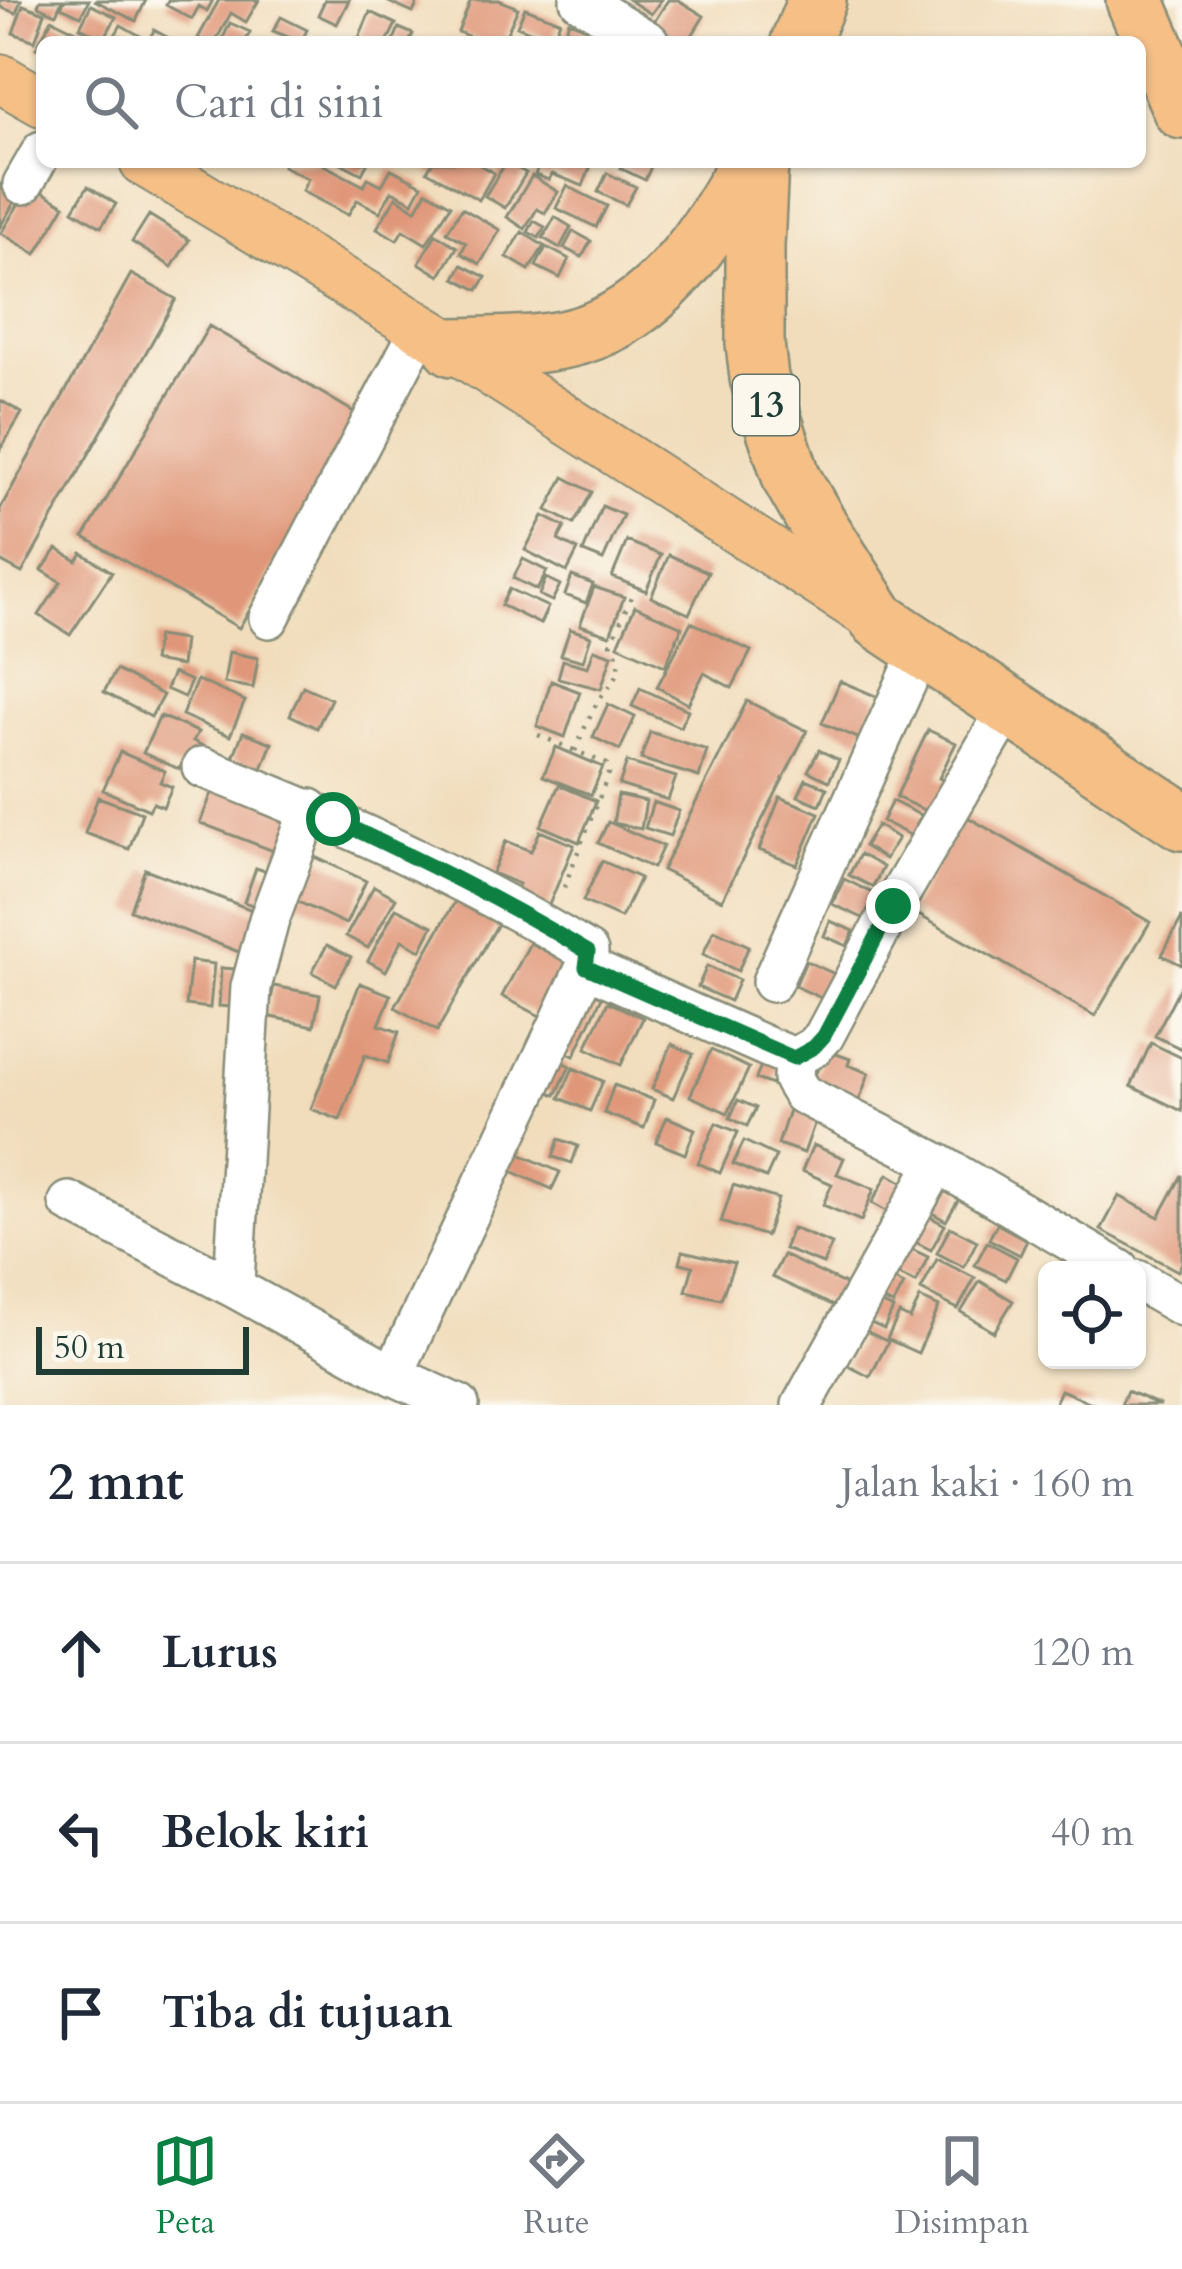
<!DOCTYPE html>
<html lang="id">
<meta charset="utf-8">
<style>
:root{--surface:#fff;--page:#f6f6f7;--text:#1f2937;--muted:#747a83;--line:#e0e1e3;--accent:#0b8043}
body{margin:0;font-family:Cardo,serif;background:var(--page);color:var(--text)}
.controls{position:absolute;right:36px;bottom:36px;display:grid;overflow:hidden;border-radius:18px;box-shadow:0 3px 9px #0004}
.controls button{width:108px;height:108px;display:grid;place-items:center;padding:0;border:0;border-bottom:3px solid var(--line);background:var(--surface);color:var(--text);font:60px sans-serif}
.scale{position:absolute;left:36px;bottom:30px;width:213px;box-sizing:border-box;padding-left:12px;border:6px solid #1f3d34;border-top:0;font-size:33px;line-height:42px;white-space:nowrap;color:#1f3d34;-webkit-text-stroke:9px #fbf7ec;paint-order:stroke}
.stop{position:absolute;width:36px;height:36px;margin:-27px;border:9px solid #0b8043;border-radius:50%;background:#fff}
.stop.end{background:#0b8043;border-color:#fff;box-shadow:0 3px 12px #0008}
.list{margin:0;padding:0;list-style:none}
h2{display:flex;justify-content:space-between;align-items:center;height:156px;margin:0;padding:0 48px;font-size:51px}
h2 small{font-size:39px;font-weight:400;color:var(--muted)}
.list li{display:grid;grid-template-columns:78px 1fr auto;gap:36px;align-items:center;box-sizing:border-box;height:180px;padding:0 48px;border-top:3px solid var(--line)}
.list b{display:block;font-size:45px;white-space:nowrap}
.list em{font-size:39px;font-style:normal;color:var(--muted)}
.icon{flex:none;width:66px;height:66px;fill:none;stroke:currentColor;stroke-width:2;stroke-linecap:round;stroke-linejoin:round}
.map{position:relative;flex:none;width:1182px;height:1405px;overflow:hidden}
.search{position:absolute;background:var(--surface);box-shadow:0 3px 9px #0004;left:36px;right:36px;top:36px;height:132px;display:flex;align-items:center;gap:30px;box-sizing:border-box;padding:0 42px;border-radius:18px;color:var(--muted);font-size:45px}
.sheet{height:696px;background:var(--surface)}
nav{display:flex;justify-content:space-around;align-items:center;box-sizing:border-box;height:168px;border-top:3px solid var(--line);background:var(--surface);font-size:33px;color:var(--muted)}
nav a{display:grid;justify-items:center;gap:6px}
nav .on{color:var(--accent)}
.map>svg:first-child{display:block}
.building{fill:#e09779}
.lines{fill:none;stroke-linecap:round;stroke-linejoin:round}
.minor-casing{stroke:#888d78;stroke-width:44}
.major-casing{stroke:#888d78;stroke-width:52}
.highway-casing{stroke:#888d78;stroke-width:62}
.path{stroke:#888d78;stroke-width:4.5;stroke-dasharray:3 9;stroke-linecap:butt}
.minor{stroke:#fff;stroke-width:39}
.major{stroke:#f5bf86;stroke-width:48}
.highway{stroke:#f5bf86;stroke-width:57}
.route{stroke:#0b8043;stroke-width:15}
.labels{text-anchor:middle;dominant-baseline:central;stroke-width:9;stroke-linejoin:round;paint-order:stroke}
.shield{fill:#fbf7ec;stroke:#61756b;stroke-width:3}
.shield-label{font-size:36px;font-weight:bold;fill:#1f3d34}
</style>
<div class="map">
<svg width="1182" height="1405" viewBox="0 0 1182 1405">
<rect width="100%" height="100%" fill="#fbf7ec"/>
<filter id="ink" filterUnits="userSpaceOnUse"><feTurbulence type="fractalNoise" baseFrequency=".00833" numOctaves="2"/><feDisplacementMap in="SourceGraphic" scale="24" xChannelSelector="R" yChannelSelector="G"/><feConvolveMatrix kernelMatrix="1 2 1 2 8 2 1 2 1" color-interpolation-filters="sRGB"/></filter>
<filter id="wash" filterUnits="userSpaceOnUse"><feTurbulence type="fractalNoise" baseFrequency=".004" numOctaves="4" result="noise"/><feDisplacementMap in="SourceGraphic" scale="48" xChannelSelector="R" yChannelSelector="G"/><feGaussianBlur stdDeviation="2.7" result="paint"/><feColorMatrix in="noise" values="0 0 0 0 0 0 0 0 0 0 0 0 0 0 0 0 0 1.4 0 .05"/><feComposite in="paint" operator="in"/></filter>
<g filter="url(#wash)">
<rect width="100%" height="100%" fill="#f1ddbc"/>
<g id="blocks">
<path class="building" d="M 0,0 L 21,0 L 16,13 L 0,7 Z
M 40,0 L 62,0 L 56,14 L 38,6 Z
M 65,0 L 89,0 L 81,16 L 61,7 Z
M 94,0 L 146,0 L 136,21 Z
M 168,0 L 213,0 L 207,11 L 199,6 L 192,19 L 166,5 Z
M 219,0 L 259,0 L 246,22 L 231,13 L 215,42 L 205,42 L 198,38 Z
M 325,0 L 349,0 L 337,24 L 318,15 Z
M 384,0 L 419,0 L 413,13 Z
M 471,0 L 499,0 L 518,8 L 503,42 L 482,42 L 458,32 Z
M 629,0 L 661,0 L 651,14 Z
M 668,0 L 678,0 L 704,16 L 688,42 L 666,42 L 649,30 Z
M 23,5 L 45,13 L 35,41 L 13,33 Z
M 91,5 L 116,17 L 104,39 L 80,27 Z
M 525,8 L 560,21 L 552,40 L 517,26 Z
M 370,12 L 396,24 L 387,42 L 357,42 Z
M 281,17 L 307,30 L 301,42 L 273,31 Z
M 52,19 L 76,31 L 70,42 L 42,42 L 42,52 L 36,48 Z
M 569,21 L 600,33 L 596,42 L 562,40 Z
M 230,23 L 250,32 L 245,42 L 221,42 Z
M 121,25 L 144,38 L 142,42 L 111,42 Z
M 399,28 L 413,34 L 409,42 L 393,42 Z
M 154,30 L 176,42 L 148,42 Z
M 284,162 L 318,162 L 364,186 L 368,178 L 382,185 L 391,169 L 422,185 L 413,202 L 392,191 L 380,212 L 357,200 L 348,215 L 302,191 L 308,179 L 283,166 Z
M 339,162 L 368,162 L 362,174 Z
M 433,162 L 474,162 L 494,173 L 479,200 L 427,171 Z
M 506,162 L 526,173 L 505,208 L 485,196 Z
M 540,162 L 554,167 L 557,162 L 575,162 L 590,168 L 583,186 L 552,174 L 549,180 L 535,175 Z
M 623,162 L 653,162 L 645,180 L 620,168 Z
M 607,173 L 636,187 L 626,205 L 598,192 Z
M 532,176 L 558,192 L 545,213 L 537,209 L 525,229 L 507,217 Z
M 0,184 L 19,194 L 0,227 Z
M 30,185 L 65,205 L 36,254 L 1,233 Z
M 88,186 L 116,204 L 101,227 L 73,210 Z
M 567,186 L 607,206 L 596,227 L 556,208 Z
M 427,191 L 451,205 L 426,244 L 403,230 L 397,240 L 377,228 L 396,197 L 416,210 Z
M 462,208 L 500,230 L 480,264 L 461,253 L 466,243 L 447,232 Z
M 149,215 L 189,240 L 172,267 L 132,242 Z
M 555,217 L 571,227 L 560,248 L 543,238 Z
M 534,221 L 545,227 L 539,238 L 528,232 Z
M 573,231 L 591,241 L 582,257 L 564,248 Z
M 522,232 L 544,246 L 529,270 L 507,257 Z
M 436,234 L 457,247 L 440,276 L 419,263 Z
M 546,247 L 569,259 L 560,278 L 536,266 Z
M 462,265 L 486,277 L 478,290 L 455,278 Z
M 131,274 L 176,299 L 22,573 L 0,561 L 0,509 Z
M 209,326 L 364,418 L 239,628 L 84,537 Z
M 0,400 L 22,413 L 0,450 Z
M 564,477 L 592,492 L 574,524 L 547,510 Z
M 602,506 L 623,515 L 603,560 L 583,552 Z
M 543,516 L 565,527 L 558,540 L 578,550 L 567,572 L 525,550 Z
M 627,541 L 661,555 L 646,591 L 612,577 Z
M 57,549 L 77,561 L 82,553 L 112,572 L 70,635 L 39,615 L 61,582 L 42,570 Z
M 669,555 L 708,572 L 689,614 L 651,597 Z
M 523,559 L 547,571 L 537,590 L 513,578 Z
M 572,576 L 593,584 L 586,603 L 565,595 Z
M 546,578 L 560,585 L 552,601 L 539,595 Z
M 594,587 L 624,597 L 610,635 L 580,625 Z
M 509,589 L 548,607 L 540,624 L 501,605 Z
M 635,606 L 682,627 L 665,666 L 618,645 Z
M 691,622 L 751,651 L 732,688 L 704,673 L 688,704 L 657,687 Z
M 570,629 L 591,636 L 583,661 L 561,655 Z
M 157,636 L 184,640 L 181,666 L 153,661 Z
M 594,649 L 612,655 L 601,689 L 558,678 L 563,660 L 588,667 Z
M 229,652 L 258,658 L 253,688 L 224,683 Z
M 116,670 L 163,695 L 151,717 L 104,692 Z
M 173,673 L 191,681 L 184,697 L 166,689 Z
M 197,680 L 245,701 L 230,736 L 182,715 Z
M 551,681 L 580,692 L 565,737 L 537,726 Z
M 840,681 L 878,697 L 860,739 L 822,723 Z
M 303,686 L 331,699 L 317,728 L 290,715 Z
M 640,688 L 688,710 L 680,727 L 632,706 Z
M 747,701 L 807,731 L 722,900 L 662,870 Z
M 608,704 L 635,717 L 620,750 L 593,737 Z
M 160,716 L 198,732 L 193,741 L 203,746 L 193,769 L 182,764 L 179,769 L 143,753 Z
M 928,730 L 956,743 L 939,778 L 950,784 L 935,815 L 896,797 Z
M 243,732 L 272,743 L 261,771 L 232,760 Z
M 650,732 L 707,750 L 699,777 L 641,759 Z
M 556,747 L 603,767 L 591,795 L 543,776 Z
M 819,750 L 839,760 L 829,781 L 808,771 Z
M 120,752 L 165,771 L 160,782 L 172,787 L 163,807 L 153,803 L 149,810 L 103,790 Z
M 627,762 L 676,777 L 668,800 L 619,785 Z
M 806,779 L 827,788 L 820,805 L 798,796 Z
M 217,780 L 303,813 L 287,856 L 200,823 Z
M 559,785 L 596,801 L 579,842 L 541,826 Z
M 618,795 L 646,801 L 641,829 L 613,823 Z
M 98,797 L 142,813 L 129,849 L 85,833 Z
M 780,797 L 819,813 L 797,865 L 759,850 Z
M 892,801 L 928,819 L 918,839 L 882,821 Z
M 653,802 L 679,811 L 670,836 L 645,828 Z
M 964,815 L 1150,922 L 1095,1016 L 910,910 Z
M 608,822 L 663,846 L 653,868 L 598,843 Z
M 877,825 L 898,838 L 885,859 L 864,846 Z
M 540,831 L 574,845 L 546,912 L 513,898 L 519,884 L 492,873 L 506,841 L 531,851 Z
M 860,854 L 883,867 L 873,887 L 849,875 Z
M 313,856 L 366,881 L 346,924 L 292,899 Z
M 602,861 L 640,878 L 621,918 L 583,901 Z
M 256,868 L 280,876 L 267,911 L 244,902 Z
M 145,869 L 268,916 L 252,957 L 130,910 Z
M 844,879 L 885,899 L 874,923 L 832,904 Z
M 374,886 L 396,898 L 368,948 L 346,936 Z
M 457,898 L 499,922 L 437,1031 L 395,1007 Z
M 396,908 L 433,926 L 421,950 L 402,940 L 386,971 L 368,961 Z
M 1182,917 L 1182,965 L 1162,955 Z
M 830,921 L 854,931 L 847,946 L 824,936 Z
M 714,930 L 749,946 L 738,971 L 703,954 Z
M 530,943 L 572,965 L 544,1018 L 502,996 Z
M 327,945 L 351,957 L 336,985 L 312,972 Z
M 191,961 L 214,964 L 210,1008 L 186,1005 Z
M 806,961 L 839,976 L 828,1001 L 795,986 Z
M 707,966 L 739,980 L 730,1001 L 698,987 Z
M 221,968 L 248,970 L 245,1008 L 219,1006 Z
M 360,983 L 391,995 L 379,1025 L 399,1032 L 388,1063 L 365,1055 L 340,1120 L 311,1109 Z
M 1182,983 L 1182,1049 L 1155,1036 Z
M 580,985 L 603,995 L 574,1056 L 552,1046 Z
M 274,986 L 320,995 L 314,1026 L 267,1016 Z
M 608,1002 L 643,1018 L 621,1065 L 586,1048 Z
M 1151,1043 L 1182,1058 L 1182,1111 L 1131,1086 Z
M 672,1044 L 693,1054 L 673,1098 L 652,1089 Z
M 711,1050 L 749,1068 L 728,1113 L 690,1096 Z
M 825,1050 L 850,1059 L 848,1065 L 869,1073 L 859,1101 L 814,1078 Z
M 765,1054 L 781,1060 L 772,1085 L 756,1079 Z
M 547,1055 L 570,1066 L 556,1095 L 534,1085 Z
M 573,1068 L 603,1081 L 590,1111 L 560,1098 Z
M 614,1085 L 654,1100 L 644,1128 L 604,1113 Z
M 738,1100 L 756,1108 L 747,1126 L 730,1118 Z
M 790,1107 L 817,1116 L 804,1153 L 778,1144 Z
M 667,1117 L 695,1129 L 685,1154 L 656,1142 Z
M 716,1123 L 738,1132 L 720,1173 L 698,1163 Z
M 559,1139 L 578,1146 L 572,1163 L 553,1157 Z
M 744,1141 L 776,1156 L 766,1178 L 733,1164 Z
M 813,1145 L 844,1158 L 837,1174 L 874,1189 L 861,1221 L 823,1205 L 832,1184 L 802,1171 Z
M 513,1151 L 560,1172 L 552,1189 L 505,1168 Z
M 934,1172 L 964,1190 L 946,1221 L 915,1203 Z
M 888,1174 L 904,1183 L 888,1212 L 872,1203 Z
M 1182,1175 L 1182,1263 L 1178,1271 L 1101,1230 L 1119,1196 L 1159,1217 Z
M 733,1185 L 778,1199 L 766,1236 L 721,1222 Z
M 916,1209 L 945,1225 L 931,1250 L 902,1235 Z
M 997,1224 L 1027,1240 L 1020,1255 L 989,1239 Z
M 950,1227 L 977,1241 L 964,1267 L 937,1253 Z
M 792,1228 L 832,1244 L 823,1264 L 784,1249 Z
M 895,1241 L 928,1257 L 916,1283 L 882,1267 Z
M 987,1242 L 1017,1258 L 1006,1280 L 975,1265 Z
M 683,1251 L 734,1263 L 721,1299 L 686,1291 L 693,1266 L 680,1263 Z
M 783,1255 L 855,1289 L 845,1311 L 772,1277 Z
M 937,1259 L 975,1278 L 958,1309 L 921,1290 Z
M 878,1272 L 904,1285 L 893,1305 L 868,1293 Z
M 980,1281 L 1013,1301 L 994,1332 L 961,1312 Z
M 866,1296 L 893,1309 L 884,1329 L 856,1316 Z
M 920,1298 L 939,1307 L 918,1353 L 887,1339 L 899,1314 L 910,1319 Z
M 854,1325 L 888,1342 L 870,1377 L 847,1365 L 859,1342 Z
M 1061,1390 L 1096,1405 L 1054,1405 Z
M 1127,1391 L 1160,1405 L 1121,1405 Z"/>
</g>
</g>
<g filter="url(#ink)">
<use href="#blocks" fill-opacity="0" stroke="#888d78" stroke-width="3"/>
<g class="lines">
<defs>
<path id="minor" d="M 580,0 L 649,42
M 23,184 L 42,151
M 269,618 L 421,328
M 202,767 C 335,819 465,877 588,952 L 586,967
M 310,809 L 269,920 L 251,987 L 234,1283 L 235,1288 L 393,1375
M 772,982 L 922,647
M 794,1058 L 793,1079 L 802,1094 L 937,1163 L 1120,1270
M 69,1202 L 235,1288
M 1137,1280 L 1182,1306
M 459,1405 L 393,1375 L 586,967 L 765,1046 L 794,1058 L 814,1047 L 824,1036 L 893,906 L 1010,705
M 802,1405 L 937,1163"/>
<path id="major" d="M 0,78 L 42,102
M 144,162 L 453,347 L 875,618"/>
<path id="highway" d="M 1135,0 L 1182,110
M 800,42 L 817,0
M 759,162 L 755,247 L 755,343 L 759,378 L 792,479 L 817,523 L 879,620 L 1182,821
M 453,347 C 499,345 550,348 593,331 C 667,302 713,228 749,162"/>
</defs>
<use href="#minor" class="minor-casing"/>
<use href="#major" class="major-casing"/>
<use href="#highway" class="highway-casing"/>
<path class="path" d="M 538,735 L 607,764 L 609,773 L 561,895
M 575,751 C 583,734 590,711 602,696 C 617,677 627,668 611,644 L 631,597"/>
<use href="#minor" class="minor"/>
<use href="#major" class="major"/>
<use href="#highway" class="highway"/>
</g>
</g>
<g class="lines" filter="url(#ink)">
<path class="route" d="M 333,819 C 420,860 506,902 588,952 L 586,967 L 794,1058 L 814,1047 L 824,1036 L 893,906"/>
</g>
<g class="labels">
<rect class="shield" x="733" y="375" width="66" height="60" rx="9"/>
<g class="shield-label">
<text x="766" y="405">13</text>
</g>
</g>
</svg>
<div class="controls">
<button><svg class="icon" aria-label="locate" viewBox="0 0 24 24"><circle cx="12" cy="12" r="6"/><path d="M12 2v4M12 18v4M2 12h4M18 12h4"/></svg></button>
</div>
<div class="scale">50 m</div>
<div class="stop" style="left:333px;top:819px"></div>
<div class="stop end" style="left:893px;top:906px"></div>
<div class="search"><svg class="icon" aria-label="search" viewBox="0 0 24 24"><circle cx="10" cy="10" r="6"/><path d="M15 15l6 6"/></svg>Cari di sini</div>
</div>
<section class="sheet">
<h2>2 mnt<small>Jalan kaki · 160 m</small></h2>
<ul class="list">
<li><svg class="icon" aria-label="ahead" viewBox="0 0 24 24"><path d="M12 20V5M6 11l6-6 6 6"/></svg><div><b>Lurus</b></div><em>120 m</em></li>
<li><svg class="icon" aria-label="left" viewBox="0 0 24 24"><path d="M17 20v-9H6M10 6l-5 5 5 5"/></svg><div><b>Belok kiri</b></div><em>40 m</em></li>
<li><svg class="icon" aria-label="arrive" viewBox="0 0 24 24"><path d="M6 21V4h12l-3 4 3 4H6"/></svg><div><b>Tiba di tujuan</b></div></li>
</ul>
</section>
<nav>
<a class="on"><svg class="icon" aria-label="map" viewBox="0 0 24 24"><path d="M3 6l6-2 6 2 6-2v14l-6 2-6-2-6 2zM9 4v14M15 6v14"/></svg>Peta</a>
<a><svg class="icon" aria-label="directions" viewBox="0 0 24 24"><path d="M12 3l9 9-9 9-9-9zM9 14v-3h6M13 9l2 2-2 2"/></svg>Rute</a>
<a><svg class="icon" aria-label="saved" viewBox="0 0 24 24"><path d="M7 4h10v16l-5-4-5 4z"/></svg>Disimpan</a>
</nav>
